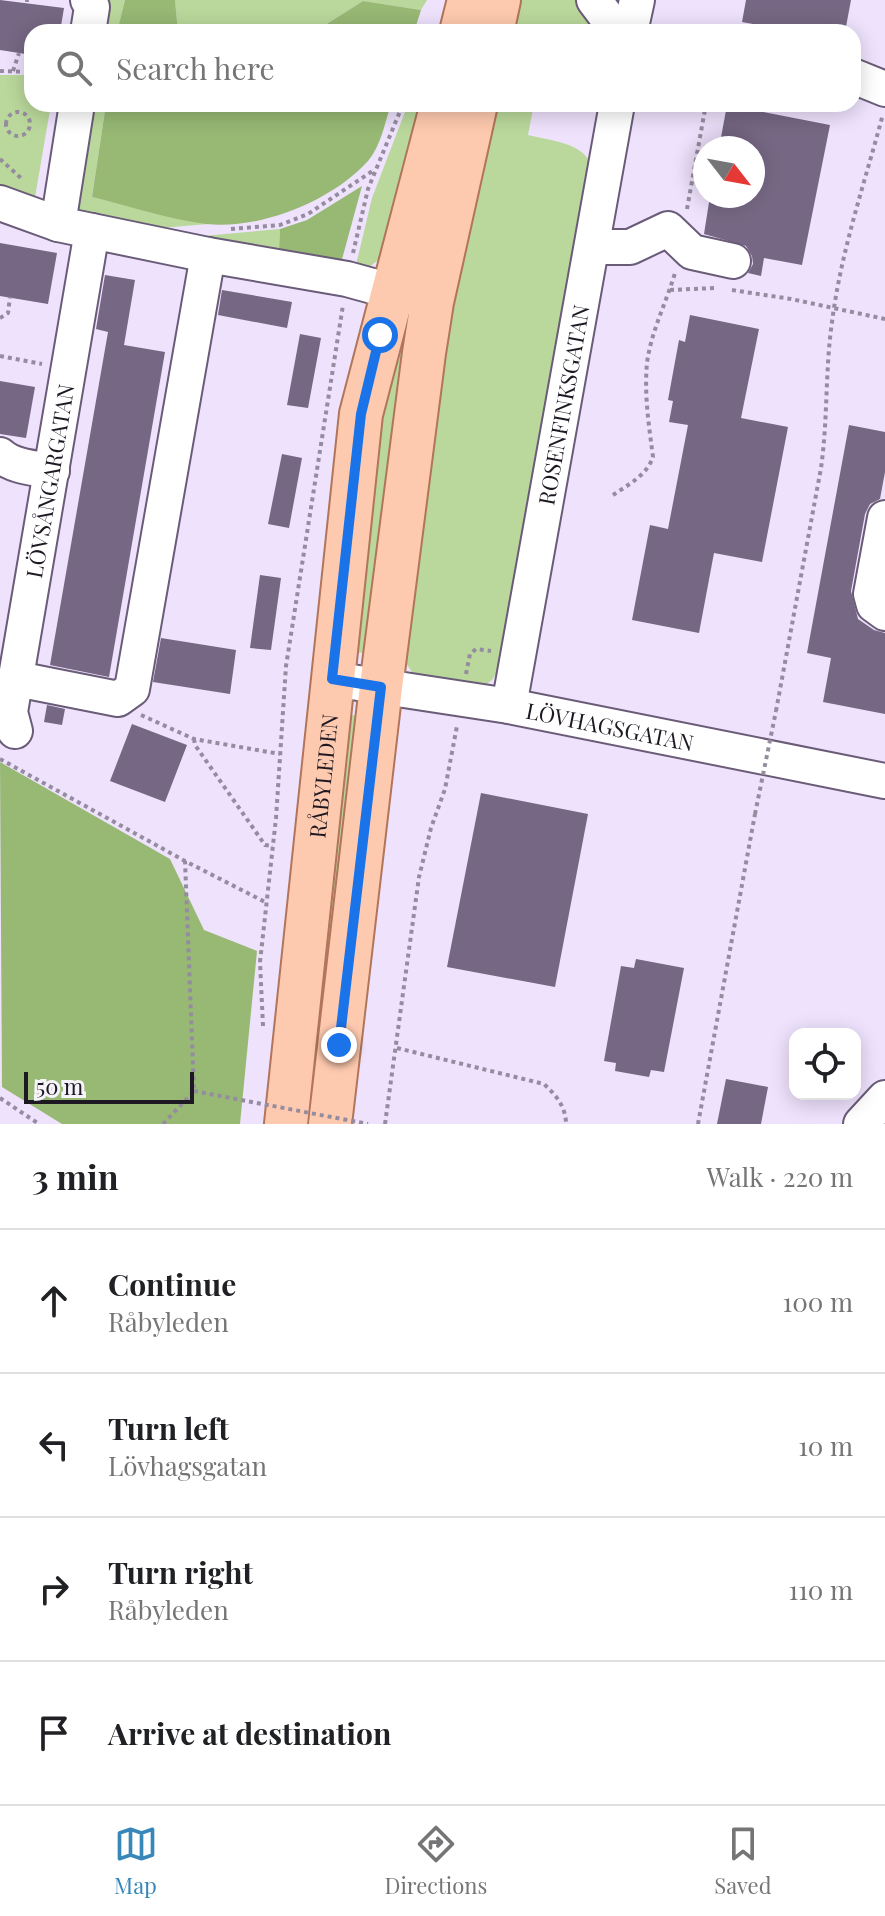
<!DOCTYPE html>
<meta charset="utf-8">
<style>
:root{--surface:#fff;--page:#f6f6f6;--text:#202124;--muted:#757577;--line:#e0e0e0;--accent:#3788b9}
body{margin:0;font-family:"Playfair Display",serif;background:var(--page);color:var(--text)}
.controls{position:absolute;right:24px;bottom:24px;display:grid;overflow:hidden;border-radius:16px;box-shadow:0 4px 20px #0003}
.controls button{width:72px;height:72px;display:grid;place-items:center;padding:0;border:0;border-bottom:2px solid var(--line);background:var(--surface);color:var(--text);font:40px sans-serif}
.compass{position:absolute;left:693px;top:136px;width:72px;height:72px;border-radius:50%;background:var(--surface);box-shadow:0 4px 20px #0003;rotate:121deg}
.scale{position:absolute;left:24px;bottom:20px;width:170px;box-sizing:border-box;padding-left:8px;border:4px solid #1e1823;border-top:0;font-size:22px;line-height:28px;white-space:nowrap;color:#1e1823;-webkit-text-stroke:6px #f7f3fa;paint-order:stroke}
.stop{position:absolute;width:24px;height:24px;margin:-18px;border:6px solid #1a73e8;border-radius:50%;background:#fff}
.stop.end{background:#1a73e8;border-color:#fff;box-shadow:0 2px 8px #0008}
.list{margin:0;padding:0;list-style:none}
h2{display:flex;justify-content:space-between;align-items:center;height:104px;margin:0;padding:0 32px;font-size:34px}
h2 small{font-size:26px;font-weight:400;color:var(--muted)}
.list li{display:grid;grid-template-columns:52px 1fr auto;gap:24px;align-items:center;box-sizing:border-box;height:144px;padding:0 32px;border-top:2px solid var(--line)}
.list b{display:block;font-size:30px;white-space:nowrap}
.list p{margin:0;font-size:26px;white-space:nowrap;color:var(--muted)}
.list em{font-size:26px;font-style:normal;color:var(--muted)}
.icon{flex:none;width:44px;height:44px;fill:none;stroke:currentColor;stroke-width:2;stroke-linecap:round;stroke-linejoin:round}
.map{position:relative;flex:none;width:885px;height:1124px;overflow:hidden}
.search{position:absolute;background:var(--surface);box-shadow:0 4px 20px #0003;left:24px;right:24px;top:24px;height:88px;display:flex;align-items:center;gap:20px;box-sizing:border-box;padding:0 28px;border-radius:24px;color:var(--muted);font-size:30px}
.sheet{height:680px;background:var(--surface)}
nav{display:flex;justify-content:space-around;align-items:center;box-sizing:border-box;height:112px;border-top:2px solid var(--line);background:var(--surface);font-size:22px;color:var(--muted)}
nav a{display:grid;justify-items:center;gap:4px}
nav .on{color:var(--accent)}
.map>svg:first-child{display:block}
.green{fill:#bad89b}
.forest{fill:#97b974}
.building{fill:#766784}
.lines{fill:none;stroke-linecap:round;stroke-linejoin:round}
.minor-casing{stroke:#6a5c78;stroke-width:38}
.major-casing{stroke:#b0755b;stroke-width:46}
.path{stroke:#968ca0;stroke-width:4;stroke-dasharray:4 4;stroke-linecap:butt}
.minor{stroke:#fff;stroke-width:34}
.major{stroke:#fecaaf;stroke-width:42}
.path-bridge{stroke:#968ca0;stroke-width:4;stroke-dasharray:4 4;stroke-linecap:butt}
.route{stroke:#1a73e8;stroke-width:10}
.labels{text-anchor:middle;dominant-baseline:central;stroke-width:6;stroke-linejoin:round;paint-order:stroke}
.street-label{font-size:22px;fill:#1e1823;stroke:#f7f3fa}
</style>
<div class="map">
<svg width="885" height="1124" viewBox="0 0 885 1124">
<rect width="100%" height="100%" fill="#eee2fc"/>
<path class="green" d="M 99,0 L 125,0 L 117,32 L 97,32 Z
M 175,0 L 427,0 L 421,10 L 363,1 L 314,32 L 178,32 Z
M 508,0 L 584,0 L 602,29 L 597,32 L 502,32 Z
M 0,75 L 32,75 L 32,104 L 51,104 L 34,203 L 0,195 Z
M 86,104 L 106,104 L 92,197 L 208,224 L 161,228 L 69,212 Z
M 408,104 L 431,104 L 385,255 L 369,267 L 355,269 L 372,198 Z
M 488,104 L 534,104 L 528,135 C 551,141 584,142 592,167 L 500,664 L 493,679 L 482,688 L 414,675 L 404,660 L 430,434 Z
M 280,229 L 279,250 L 203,238 L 203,236 Z
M 405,324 L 409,327 L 366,652 L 358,653 L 352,649 L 367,466 Z
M 355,715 L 361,719 L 325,1124 L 302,1124 L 347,716 Z"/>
<path class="forest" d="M 125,0 L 175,0 L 178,32 L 117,32 Z
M 363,1 L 421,10 L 414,32 L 314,32 Z
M 106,104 L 391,104 C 385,122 381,146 368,161 C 332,201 260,230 206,224 C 168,219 129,206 92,197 Z
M 362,186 L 341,263 L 279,250 L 280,229 L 307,220 Z
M 0,762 L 170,859 L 204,930 L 257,951 L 240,1124 L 62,1124 L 2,1087 Z"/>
<path class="building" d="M 0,0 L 64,8 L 60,32 L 32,32 L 32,55 L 0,50 Z
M 746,0 L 851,0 L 845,32 L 797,32 L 742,22 Z
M 727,105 L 830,125 L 802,265 L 764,258 L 761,276 L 748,273 L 753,264 L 752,256 L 746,246 L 704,234 L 710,196 L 753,196 L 753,148 L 719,148 Z
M 0,243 L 57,253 L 48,304 L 0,296 Z
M 105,275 L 135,280 L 124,345 L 165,352 L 109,677 L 50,665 L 108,332 L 96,329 Z
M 222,290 L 292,302 L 287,328 L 218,315 Z
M 690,315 L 759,329 L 741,418 L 788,427 L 762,562 L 714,553 L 699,633 L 632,620 L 650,525 L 668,529 L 688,425 L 669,422 L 673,401 L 668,400 L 679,340 L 685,342 Z
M 300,334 L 321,338 L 308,408 L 287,405 Z
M 0,381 L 35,387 L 26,438 L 0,434 Z
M 849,425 L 885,432 L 885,472 L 880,499 L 870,504 L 865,514 L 851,591 L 858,619 L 874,630 L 885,633 L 885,714 L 823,702 L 831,658 L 807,653 Z
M 282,454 L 302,458 L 289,528 L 268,524 Z
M 260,575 L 281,578 L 271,650 L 250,648 Z
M 161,638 L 236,650 L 230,694 L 153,682 Z
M 47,705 L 65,709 L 62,725 L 44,722 Z
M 132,724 L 187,745 L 165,802 L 110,781 Z
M 481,793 L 588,814 L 555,987 L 447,967 Z
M 636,959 L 684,968 L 664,1072 L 651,1070 L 649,1077 L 615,1071 L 616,1063 L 604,1061 L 621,966 L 634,968 Z
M 726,1079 L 768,1087 L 761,1124 L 717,1124 Z"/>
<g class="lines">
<defs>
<g id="minor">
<path d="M 594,0 L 618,32"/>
<path d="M 88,32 L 92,7 L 88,0"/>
<path d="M 630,32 L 637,0"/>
<path d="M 853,76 L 885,89"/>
<path d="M 77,104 L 58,224 L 208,255 L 347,279 L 416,298"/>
<path d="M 0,203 L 58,224"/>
<path d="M 593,247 L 630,247 L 668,229 L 692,252 L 733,261"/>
<path d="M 0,455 C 13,467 35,468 52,471"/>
<path d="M 885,518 L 871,594 L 874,605 L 885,613"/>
<path d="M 17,679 L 118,699 L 132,689 L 208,255"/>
<path id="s1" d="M 332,679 L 509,706 L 885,781"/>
<path id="s2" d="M 509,706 L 617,104"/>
<path id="s3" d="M 15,731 L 10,712 L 92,231"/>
<path d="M 861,1124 L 885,1098"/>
</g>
<g id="major">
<path d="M 461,32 L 469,0"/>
<path d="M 492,32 L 499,0"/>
<path id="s4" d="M 286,1124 L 361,414 L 442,104"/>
<path d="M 330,1124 L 381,687 L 424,353 L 432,302 L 476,104"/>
</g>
</defs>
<use href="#minor" class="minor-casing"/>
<use href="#major" class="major-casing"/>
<path class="path" d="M 27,2 L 27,0
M 0,71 L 32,72
M 13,71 L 19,53
M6 124a12 12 0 1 1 24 0a12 12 0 1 1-24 0Z
M 0,159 L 22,179
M 687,209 L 706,104
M 231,229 L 280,225 L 308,214 L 374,170
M 353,253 L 368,189 L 403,104
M 670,290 L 715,288
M 732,290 L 791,299 L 885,319
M 0,318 L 8,313 L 10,297
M 0,356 L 42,364
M 613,495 C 628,485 647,475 653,457 C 649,426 644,395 647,363 C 651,332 666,303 675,273
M 466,674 L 470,654 L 476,649 L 491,651
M 776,711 L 821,468 C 828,419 825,370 832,322 C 841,251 865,182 883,114
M 141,715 L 194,739 L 280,754
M 194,739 L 195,745 L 265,845 L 273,846
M 0,759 L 185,861 L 267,903
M 263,1026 L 260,962 L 276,818 L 286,666 L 343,305
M 397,1048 L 544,1084 C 556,1095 566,1107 566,1124
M 0,1098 L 39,1124
M 163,1124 L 194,1091 L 185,861
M 385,1124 L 419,877 L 431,828 L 445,789 L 457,726
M 698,1124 L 755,814"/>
<use href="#minor" class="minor"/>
<use href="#major" class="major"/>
<path class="path-bridge" d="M 755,814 L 776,711
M 194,1091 L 368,1124"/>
</g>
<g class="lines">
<path class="route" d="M 339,1045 L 381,687 L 332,679 L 361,414 L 380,335"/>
</g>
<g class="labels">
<g class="street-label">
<text stroke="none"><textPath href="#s2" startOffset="306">ROSENFINKSGATAN</textPath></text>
<text stroke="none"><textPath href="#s3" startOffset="254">LÖVSÅNGARGATAN</textPath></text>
<text stroke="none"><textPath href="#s1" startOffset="282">LÖVHAGSGATAN</textPath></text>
<text stroke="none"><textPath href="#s4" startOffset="350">RÅBYLEDEN</textPath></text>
</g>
</g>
</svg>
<div class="controls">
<button><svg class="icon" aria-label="locate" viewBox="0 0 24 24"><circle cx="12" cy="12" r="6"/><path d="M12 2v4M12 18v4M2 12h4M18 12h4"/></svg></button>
</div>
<svg class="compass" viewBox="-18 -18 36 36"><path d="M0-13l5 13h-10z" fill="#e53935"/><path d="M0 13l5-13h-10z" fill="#757577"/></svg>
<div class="scale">50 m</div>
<div class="stop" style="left:380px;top:335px"></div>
<div class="stop end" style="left:339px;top:1045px"></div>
<div class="search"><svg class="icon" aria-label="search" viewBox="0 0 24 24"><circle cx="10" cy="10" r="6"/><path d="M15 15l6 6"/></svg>Search here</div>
</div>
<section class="sheet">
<h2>3 min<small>Walk · 220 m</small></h2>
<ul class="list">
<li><svg class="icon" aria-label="ahead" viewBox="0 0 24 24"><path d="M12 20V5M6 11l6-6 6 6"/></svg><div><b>Continue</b><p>Råbyleden</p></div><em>100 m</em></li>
<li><svg class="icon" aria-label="left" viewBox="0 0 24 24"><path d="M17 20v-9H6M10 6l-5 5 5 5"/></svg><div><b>Turn left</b><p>Lövhagsgatan</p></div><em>10 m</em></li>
<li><svg class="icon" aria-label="right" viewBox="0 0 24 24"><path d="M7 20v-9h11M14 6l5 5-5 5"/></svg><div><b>Turn right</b><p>Råbyleden</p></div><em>110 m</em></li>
<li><svg class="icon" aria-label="arrive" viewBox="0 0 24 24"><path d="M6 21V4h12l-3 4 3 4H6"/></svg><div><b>Arrive at destination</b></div></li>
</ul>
</section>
<nav>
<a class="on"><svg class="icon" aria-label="map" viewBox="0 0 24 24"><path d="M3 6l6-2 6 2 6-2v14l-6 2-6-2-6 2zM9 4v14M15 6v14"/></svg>Map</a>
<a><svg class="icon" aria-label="directions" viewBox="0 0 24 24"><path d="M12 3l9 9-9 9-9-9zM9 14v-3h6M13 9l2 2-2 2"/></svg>Directions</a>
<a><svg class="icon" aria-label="saved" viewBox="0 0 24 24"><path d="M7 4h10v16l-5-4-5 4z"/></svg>Saved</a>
</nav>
